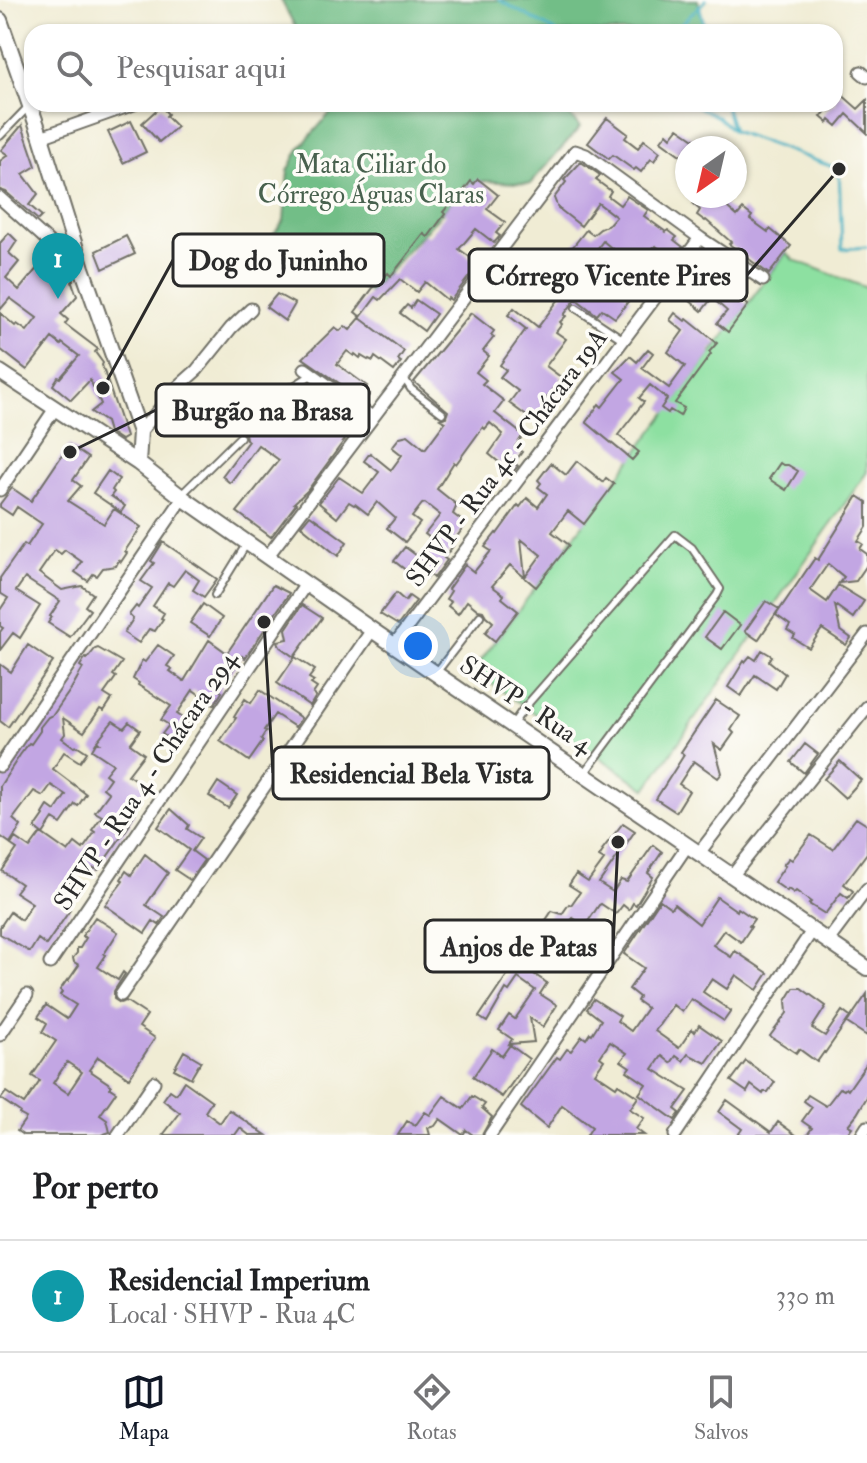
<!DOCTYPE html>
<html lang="pt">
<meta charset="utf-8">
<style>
:root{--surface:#fff;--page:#f2f2f2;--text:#202124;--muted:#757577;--line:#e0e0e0;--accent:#111827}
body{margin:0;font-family:"IM FELL Double Pica",serif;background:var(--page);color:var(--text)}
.compass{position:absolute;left:675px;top:136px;width:72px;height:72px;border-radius:50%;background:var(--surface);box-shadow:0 2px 6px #0004;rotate:214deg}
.you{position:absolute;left:418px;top:646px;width:28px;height:28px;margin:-20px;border:6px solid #fff;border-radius:50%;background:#1a73e8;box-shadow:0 0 0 12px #1a73e833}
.badge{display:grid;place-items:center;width:52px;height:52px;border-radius:50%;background:var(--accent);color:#fff;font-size:26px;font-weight:700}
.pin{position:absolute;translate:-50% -66px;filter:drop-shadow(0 2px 4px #0008)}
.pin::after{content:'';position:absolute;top:42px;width:28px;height:24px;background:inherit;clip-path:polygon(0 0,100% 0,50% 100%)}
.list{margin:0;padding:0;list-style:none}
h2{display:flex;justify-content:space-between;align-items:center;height:104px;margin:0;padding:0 32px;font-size:34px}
h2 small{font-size:26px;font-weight:400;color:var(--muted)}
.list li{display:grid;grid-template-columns:52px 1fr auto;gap:24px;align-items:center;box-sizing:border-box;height:112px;padding:0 32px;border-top:2px solid var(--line)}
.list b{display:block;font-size:30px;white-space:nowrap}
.list p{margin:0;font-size:26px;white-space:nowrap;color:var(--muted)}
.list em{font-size:26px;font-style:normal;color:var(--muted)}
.icon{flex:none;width:44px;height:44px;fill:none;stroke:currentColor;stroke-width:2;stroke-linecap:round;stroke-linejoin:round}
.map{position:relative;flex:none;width:867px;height:1135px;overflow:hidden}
.search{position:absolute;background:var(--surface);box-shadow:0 2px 6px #0004;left:24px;right:24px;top:24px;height:88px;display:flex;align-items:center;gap:20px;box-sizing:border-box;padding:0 28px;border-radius:24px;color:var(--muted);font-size:30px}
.sheet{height:216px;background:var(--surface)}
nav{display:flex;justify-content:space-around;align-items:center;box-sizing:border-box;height:112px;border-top:2px solid var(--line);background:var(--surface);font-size:22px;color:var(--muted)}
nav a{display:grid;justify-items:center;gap:4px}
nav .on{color:var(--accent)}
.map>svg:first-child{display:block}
.green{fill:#8de0a1;stroke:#5c8666;stroke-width:2}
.forest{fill:#72be87;stroke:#4e7459;stroke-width:2}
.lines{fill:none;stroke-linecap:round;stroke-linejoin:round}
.stream{stroke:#45b0c3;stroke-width:3}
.building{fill:#c2a6e3;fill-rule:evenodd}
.service-casing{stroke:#706f66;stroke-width:10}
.minor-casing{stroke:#706f66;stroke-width:15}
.tertiary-casing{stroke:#706f66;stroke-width:18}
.service{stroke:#fff;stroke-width:6}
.minor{stroke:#fff;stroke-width:11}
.tertiary{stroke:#fff;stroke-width:14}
.labels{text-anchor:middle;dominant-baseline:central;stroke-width:7;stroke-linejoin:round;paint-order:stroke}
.park-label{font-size:26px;fill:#48614e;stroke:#fdfcf7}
.street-label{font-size:26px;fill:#2b2b2b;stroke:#fdfcf7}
.leader{fill:none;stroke:#2b2b2b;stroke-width:3}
.callout-dot{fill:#2b2b2b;stroke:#fdfcf7;stroke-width:3}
.callout{fill:#fdfcf7;stroke:#2b2b2b;stroke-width:3}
.callout-label{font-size:28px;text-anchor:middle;font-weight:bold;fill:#2b2b2b}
</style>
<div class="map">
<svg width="867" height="1135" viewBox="0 0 867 1135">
<rect width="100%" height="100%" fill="#fdfcf7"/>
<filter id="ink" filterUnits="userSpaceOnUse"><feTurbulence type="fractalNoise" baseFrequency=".0125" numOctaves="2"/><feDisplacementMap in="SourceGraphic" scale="16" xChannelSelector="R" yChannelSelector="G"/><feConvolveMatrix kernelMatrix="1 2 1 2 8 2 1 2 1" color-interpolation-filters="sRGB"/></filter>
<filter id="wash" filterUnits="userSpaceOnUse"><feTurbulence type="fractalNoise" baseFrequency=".006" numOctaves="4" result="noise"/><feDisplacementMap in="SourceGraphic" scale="32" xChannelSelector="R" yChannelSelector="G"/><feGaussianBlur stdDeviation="1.8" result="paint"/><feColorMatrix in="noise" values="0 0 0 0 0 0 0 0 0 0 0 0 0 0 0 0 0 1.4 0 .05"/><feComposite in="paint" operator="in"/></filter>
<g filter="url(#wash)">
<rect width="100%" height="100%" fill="#f0ecd4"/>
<path class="green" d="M 786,253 L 794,260 L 867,288 L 867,472 L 646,789 L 473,671 Z"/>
<path class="forest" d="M 281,0 L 698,0 L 706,32 L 298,32 Z
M 338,104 L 562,104 L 564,109 L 580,127 L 530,184 L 485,181 L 465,185 L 452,202 L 369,292 L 271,238 L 284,220 L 288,171 L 299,149 Z"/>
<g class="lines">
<path class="stream" d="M 499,0 L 557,32
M 699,5 L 706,32
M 673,32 L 706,0
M 693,104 L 718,117 L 733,131 L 839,169 L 842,249 L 867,247
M 725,104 L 732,128"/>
</g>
<g id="blocks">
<path class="building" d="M 840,93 L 858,109 L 867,100 L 867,133 L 847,114 L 837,126 L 830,120 L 828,123 L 821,117 L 832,104 L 835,104 L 835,99 Z
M 161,106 L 168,114 L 166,116 L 177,127 L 159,142 L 142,123 Z
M 607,118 L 628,134 L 625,138 L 638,148 L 644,140 L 660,152 L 654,161 L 651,159 L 641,172 L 636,168 L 634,170 L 613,155 L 609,159 L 588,143 Z
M 131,121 L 146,152 L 123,163 L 108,132 Z
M 22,125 L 36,166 L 23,174 L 38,194 L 29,205 L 42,216 L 38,220 L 6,192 L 0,190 L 0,161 L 8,155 L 1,150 Z
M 678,128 L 700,143 L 696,148 L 687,148 L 687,160 L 661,141 L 667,133 L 671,137 Z
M 581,162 L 600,175 L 596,180 L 611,191 L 608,196 L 620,205 L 627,196 L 648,210 L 644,216 L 666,232 L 668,230 L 677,237 L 674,240 L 683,247 L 673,259 L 656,246 L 655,248 L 653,247 L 634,267 L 603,241 L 586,264 L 583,261 L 574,274 L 580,279 L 578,281 L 591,291 L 603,276 L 609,281 L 611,278 L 620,285 L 618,288 L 631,298 L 615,318 L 602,309 L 597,315 L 576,299 L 572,304 L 564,315 L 566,316 L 560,322 L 562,324 L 556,332 L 566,339 L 546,366 L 562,378 L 545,400 L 553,406 L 539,425 L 509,403 L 518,391 L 500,377 L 506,370 L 500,365 L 526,329 L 508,315 L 514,308 L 538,327 L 571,283 L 552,268 L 565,250 L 568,253 L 586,230 L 593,235 L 600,229 L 609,225 L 616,217 L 598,203 L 581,226 L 558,208 L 554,198 L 566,182 L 564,180 Z
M 478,179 L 498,195 L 487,209 L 505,222 L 496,233 L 500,236 L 494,243 L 476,229 L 459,249 L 474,260 L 479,253 L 484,257 L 451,300 L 448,298 L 447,300 L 425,282 L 417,292 L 400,279 L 380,300 L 376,297 L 361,317 L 355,312 L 373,288 L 388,273 L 391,276 L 424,234 L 428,237 L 445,214 L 443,212 L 460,192 L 462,193 L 471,181 L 474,184 Z
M 699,196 L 726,196 L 721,202 L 737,216 L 743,209 L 752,216 L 750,219 L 768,232 L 770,229 L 791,246 L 769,274 L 729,244 L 731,242 L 706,220 L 705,221 L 697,215 L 700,210 L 693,204 Z
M 9,233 L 17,241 L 9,253 L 19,262 L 6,278 L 19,290 L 39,266 L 52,277 L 63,264 L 71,270 L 74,279 L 72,282 L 77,296 L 61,314 L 68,320 L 65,324 L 98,349 L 95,352 L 103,363 L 102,365 L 126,437 L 121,440 L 109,432 L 106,422 L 91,412 L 101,404 L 90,380 L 71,400 L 53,385 L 58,377 L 60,378 L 79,356 L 62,343 L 61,345 L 52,338 L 27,370 L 0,349 L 0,313 L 15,326 L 17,324 L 27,331 L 37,318 L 10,298 L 0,310 L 0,243 Z
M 126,236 L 135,254 L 103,269 L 96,251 Z
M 691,271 L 714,288 L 716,285 L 721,289 L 727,281 L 744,294 L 740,299 L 748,305 L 728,332 L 717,323 L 727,311 L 712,298 L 702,311 L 676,289 Z
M 277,294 L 295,304 L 285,321 L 266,307 Z
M 416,300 L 436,314 L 424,331 L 400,313 L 407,305 L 411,308 Z
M 471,313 L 494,331 L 491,335 L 494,337 L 483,351 L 489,356 L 476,372 L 486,380 L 482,384 L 504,401 L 495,413 L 523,435 L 515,447 L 522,452 L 514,463 L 518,466 L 512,473 L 489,454 L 503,434 L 490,423 L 485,429 L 483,427 L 456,464 L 454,462 L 437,489 L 457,505 L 453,514 L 466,524 L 451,545 L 453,546 L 444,558 L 447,560 L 434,578 L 430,574 L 427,578 L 420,573 L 416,578 L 394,561 L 405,547 L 421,559 L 435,542 L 425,534 L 440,515 L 425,503 L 422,504 L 412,517 L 420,523 L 405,542 L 387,528 L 395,518 L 377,502 L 368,514 L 355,504 L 354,505 L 349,502 L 337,518 L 319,503 L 339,477 L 363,493 L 379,472 L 364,461 L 370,453 L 391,470 L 402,455 L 392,447 L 400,437 L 408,435 L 425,449 L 445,422 L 440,419 L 446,417 L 448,411 L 414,382 Z
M 675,313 L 685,321 L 687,319 L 717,343 L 709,352 L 711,354 L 675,403 L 684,408 L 680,416 L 670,410 L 668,413 L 661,408 L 667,399 L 650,385 L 639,398 L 644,402 L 618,435 L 639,452 L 632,460 L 586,422 L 599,404 L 602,407 L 624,379 L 615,372 L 630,356 L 637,362 L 648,349 L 653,353 L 642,368 L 669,388 L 685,366 L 668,352 L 683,331 L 670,320 Z
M 360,318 L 404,351 L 398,360 L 401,362 L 394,371 L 375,357 L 373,361 L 369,359 L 368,360 L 361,356 L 360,358 L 355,354 L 354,356 L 347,351 L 337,364 L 367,386 L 364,389 L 370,394 L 365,401 L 303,358 L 335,327 L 340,331 L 345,326 L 350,330 Z
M 315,387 L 360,419 L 307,491 L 294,503 L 296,504 L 271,537 L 237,512 L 279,460 L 258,445 L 230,483 L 222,476 L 248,441 L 246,439 L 245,433 L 241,431 L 268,397 L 277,404 L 272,410 L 288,422 L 289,431 L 299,438 L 302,434 L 304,436 L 323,411 L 306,398 Z
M 69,445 L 88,458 L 73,480 L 81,486 L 68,501 L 104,524 L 114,509 L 141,527 L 125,551 L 127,553 L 121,562 L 119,560 L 116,566 L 103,568 L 97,576 L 93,574 L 88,581 L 75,572 L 82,562 L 65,550 L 61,554 L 55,550 L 39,573 L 62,590 L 82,586 L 93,594 L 85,606 L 90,610 L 70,637 L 48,623 L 52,617 L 50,616 L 60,601 L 25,578 L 16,591 L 40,606 L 20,638 L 13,633 L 0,650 L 0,632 L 3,628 L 0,626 L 0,610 L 8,598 L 0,593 L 0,578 L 24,544 L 27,546 L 42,524 L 17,507 L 12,515 L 0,507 L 0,504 L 12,488 L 31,501 Z
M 577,461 L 603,482 L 606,478 L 614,484 L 584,524 L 568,511 L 552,532 L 569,545 L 536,587 L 510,565 L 492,586 L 504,595 L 502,598 L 518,611 L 495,641 L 485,633 L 493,622 L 486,616 L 483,611 L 478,610 L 467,601 L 458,614 L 448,606 L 451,602 L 446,599 L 451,591 L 448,589 L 465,565 L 474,572 L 491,551 L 485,547 L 496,533 L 497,534 L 518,505 L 520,507 L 527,498 L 538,507 L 547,494 L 538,487 L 541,483 L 538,480 L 551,463 L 566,475 ZM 521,539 L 541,555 L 525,577 Z
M 780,463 L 783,465 L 788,465 L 798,471 L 786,490 L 769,479 Z
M 108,471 L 119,479 L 112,490 L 114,492 L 111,496 L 125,506 L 121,512 L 93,493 Z
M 858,496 L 867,502 L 867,527 L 858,541 L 863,544 L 860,549 L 867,554 L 867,565 L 856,581 L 839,583 L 844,577 L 828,564 L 810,590 L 827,602 L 838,585 L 864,601 L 853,618 L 835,605 L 840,630 L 851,638 L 846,645 L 822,629 L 809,648 L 793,638 L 795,635 L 787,630 L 790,625 L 776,615 L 815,558 L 818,560 Z
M 310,515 L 347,542 L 338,556 L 301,526 Z
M 163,542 L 217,579 L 204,597 L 193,590 L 199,580 L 185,570 L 173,586 L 168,583 L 153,606 L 164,613 L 161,618 L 163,619 L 155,631 L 149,629 L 139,643 L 124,633 L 133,619 L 129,615 L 136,606 L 138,608 L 152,588 L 141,581 L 154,563 L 151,561 Z
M 273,585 L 289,593 L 288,595 L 245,658 L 242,656 L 219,690 L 222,692 L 214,705 L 193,690 L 177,714 L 189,722 L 176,742 L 174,742 L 162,734 L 169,725 L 161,720 L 171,706 L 138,685 L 139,683 L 133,679 L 142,660 L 145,662 L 158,645 L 174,656 L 167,666 L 172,669 L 170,671 L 184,681 L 209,640 L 227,653 Z
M 396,593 L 405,601 L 409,596 L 416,601 L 398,625 L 380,614 Z
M 766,601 L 779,609 L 758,640 L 745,631 Z
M 203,604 L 222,618 L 210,636 L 190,623 Z
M 302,605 L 322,618 L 294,657 L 280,647 L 278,641 L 288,639 L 286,629 Z
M 723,612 L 740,625 L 722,649 L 705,637 Z
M 28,645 L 53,662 L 8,727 L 0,721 L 0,664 L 11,672 Z
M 98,648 L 122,662 L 113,675 L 116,677 L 104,694 L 112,699 L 104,711 L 100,709 L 84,732 L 63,718 L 65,734 L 62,738 L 74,747 L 78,746 L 87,752 L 80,762 L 64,752 L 53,769 L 86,794 L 78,806 L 75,804 L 61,824 L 53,819 L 43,834 L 35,828 L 44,815 L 43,814 L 48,806 L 55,811 L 66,795 L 51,785 L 43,796 L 34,791 L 13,819 L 21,826 L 10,843 L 0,836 L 0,786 L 20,755 L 29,743 L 31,744 L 40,731 L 40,727 L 48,717 L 53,715 L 71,689 L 83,668 L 80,666 L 85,658 L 87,659 L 95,649 Z
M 762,650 L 772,656 L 769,661 L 785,674 L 776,689 L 755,675 L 741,696 L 728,687 L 744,661 L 745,662 L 750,656 L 756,660 Z
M 295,657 L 315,670 L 309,678 L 314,681 L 311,684 L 317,688 L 313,694 L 316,696 L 310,706 L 277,683 Z
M 260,690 L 301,718 L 295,727 L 275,714 L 264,730 L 266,731 L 261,739 L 263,741 L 249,761 L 220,741 L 236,718 L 234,717 L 245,699 L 251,703 Z
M 716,700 L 740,716 L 731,730 L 734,733 L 722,750 L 714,744 L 722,773 L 718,778 L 694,761 L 679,784 L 689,791 L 676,812 L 656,799 L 684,755 L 681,752 Z
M 113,721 L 124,728 L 129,722 L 140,730 L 130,744 L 144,754 L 128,775 L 146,787 L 130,810 L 135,813 L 129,823 L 130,824 L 98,870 L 94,868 L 89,876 L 79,869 L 56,901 L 70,910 L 46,945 L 38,939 L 30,952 L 0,934 L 0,927 L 10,912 L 21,920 L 32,903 L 15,892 L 21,884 L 2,871 L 17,849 L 11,845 L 15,838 L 30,848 L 41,833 L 68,852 L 75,843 L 83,849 L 95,832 L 92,830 L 102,816 L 95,812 L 109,793 L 103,788 L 110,778 L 105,774 L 113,764 L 92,750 L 96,743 L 99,743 L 97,741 Z
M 805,744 L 818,754 L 804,773 L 791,762 Z
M 840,761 L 861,780 L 845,798 L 824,779 Z
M 218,782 L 237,795 L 228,808 L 209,796 Z
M 171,809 L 189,825 L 187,829 L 201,838 L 192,851 L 204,860 L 190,880 L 175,870 L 189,850 L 158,827 Z
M 856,818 L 867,825 L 867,853 L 844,884 L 853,891 L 848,898 L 841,893 L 825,914 L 809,904 L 811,902 L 796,891 L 794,893 L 788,889 L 787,891 L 774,882 L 785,866 L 783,865 L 789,858 L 792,860 L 811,835 L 833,849 Z
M 623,823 L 635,831 L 599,883 L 613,892 L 621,880 L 627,882 L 653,845 L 662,852 L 648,873 L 653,877 L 636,905 L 633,903 L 629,910 L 623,905 L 616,914 L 601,904 L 599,905 L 585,926 L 573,918 L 563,933 L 585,948 L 580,956 L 540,929 L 552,911 L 562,914 L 569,904 L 571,905 L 580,892 L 569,885 L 576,874 L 588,882 L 604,860 L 599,857 L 603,851 L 602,850 Z
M 145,854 L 168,873 L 146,905 L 164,917 L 159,925 L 153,921 L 145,933 L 105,905 L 123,881 L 121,879 L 126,871 L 131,875 Z
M 717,897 L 737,911 L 738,908 L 754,919 L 749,926 L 751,927 L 741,942 L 724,930 L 713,945 L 731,957 L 735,951 L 768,973 L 757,990 L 736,975 L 727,989 L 712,979 L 703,992 L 731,1011 L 724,1021 L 691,999 L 682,1012 L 673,1005 L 655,1031 L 679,1048 L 692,1029 L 695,1032 L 699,1025 L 722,1041 L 706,1063 L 688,1054 L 683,1061 L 676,1056 L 671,1063 L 662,1056 L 653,1069 L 688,1091 L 675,1109 L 680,1113 L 675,1120 L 639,1094 L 646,1084 L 627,1071 L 630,1067 L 621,1061 L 627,1053 L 610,1042 L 600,1057 L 604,1060 L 595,1073 L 616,1087 L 618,1084 L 638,1097 L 630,1109 L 644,1118 L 636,1129 L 644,1135 L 587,1135 L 592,1127 L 562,1105 L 547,1128 L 521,1107 L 557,1057 L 560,1059 L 567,1049 L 571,1051 L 582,1036 L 586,1039 L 590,1033 L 592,1034 L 601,1020 L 587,1009 L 594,999 L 620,1016 L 617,1021 L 631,1031 L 647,1008 L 637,1001 L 639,997 L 629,989 L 644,968 L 624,954 L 660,900 L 671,908 L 674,904 L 699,924 Z
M 95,917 L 118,932 L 104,954 L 106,955 L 98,967 L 118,980 L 123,972 L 125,974 L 114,991 L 114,999 L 120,1003 L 126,1001 L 147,1015 L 139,1027 L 155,1038 L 129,1078 L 98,1057 L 89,1070 L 111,1085 L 110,1088 L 116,1092 L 100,1115 L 107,1120 L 110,1132 L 101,1135 L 23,1135 L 17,1131 L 26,1118 L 19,1114 L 20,1112 L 1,1099 L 6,1092 L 24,1104 L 40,1081 L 32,1076 L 56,1041 L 42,1032 L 47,1023 L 38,1017 L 46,1005 L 67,1019 L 76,1005 L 60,995 L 62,992 L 60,990 L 67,980 L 68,981 L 79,965 L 74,962 L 73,958 L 77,953 L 77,948 L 80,948 L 86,938 L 82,936 ZM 67,1062 L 82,1072 L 68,1093 L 53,1083 Z
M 524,950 L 542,962 L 534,974 L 547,983 L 540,994 L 557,1005 L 543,1027 L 530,1018 L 534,1042 L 509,1044 L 512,1039 L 499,1030 L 509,1015 L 515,1019 L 535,990 L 518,978 L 509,991 L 506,989 L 487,1022 L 479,1017 Z
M 794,988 L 801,988 L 826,1006 L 812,1028 L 825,1036 L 842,1011 L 850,1017 L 825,1053 L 824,1052 L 817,1062 L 799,1049 L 796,1053 L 770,1036 L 787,1013 L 786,1001 Z
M 867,994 L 867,1036 L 847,1023 Z
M 510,1045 L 529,1059 L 502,1097 L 473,1077 L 492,1049 L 502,1056 Z
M 184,1051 L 201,1061 L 191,1078 L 174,1069 Z
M 746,1061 L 775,1082 L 768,1092 L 764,1092 L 763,1094 L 751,1085 L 747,1092 L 731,1081 Z
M 867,1063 L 867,1097 L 857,1114 L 848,1125 L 852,1127 L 846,1135 L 807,1135 L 812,1128 L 802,1121 L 812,1107 L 804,1101 L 808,1095 L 826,1106 L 840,1088 L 844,1090 L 846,1088 L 848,1090 Z
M 184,1081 L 212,1101 L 205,1112 L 220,1123 L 229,1110 L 266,1135 L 249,1135 L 240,1128 L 235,1135 L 163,1135 L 180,1113 L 163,1100 L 170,1090 L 176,1094 Z
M 444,1096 L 463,1109 L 472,1096 L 485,1104 L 482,1108 L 492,1117 L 482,1135 L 473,1135 L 466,1130 L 463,1135 L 440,1119 L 435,1126 L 428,1128 L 430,1135 L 398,1135 L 407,1121 L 415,1126 L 425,1112 L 430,1115 Z
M 727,1100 L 771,1132 L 778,1122 L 796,1135 L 738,1135 L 742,1129 L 719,1112 Z"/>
</g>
</g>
<g filter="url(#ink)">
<use href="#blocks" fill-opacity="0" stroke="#706f66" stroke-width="2"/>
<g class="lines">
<defs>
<path id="service" d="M 0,136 L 30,105
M 576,308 L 624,340
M 404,378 L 411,389 L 442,413
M 278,396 L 313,374
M 180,496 L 240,437
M 215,595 L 247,543
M 436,673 L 480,616
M 512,725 L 525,707 L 675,535 L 692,548 L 720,589 L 717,595 L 584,774"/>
<path id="minor" d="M 861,72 L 867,77
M 41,137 L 134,104
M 0,198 L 59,251 L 82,267
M 305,369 L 372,417
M 140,432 L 179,386 L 197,370 L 231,328 L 251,309
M 0,490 L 54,410
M 267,557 L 575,151 L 586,155 L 700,238 L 763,280
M 394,645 L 700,238
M 0,766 L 183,498
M 699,853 L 867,634
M 732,876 L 867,707
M 828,941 L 867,889
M 50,963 L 306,584
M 121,995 L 372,630
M 0,1035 L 27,995
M 118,1135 L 154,1082
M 490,1135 L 687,846
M 675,1135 L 812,931
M 862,1135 L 867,1127"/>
<path id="tertiary" d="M 0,20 L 41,137 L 82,268 L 140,432 L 138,463
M 0,372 L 138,463 L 183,498 L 372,630 L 867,968"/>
</defs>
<use href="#service" class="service-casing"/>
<use href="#minor" class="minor-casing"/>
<use href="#tertiary" class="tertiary-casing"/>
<use href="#service" class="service"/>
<use href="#minor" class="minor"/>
<use href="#tertiary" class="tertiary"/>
</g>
</g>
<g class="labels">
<g class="park-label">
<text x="371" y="165">Mata Ciliar do<tspan x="371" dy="30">Córrego Águas Claras</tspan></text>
</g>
<g class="street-label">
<text transform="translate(507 458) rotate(-53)">SHVP - Rua 4c - Chácara 19A</text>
<text transform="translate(526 705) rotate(34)">SHVP - Rua 4</text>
<text transform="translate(146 781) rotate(-56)">SHVP - Rua 4 - Chácara 294</text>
</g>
</g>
<path class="leader" d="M103 388L173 260M839 169L747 275M70 452L156 410M264 622L273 773M618 842L613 946"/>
<g class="callout-dot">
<circle cx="103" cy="388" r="8"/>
<circle cx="839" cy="169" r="8"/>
<circle cx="70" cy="452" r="8"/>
<circle cx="264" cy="622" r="8"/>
<circle cx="618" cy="842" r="8"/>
</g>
<g class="callout">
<rect x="173" y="234" width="211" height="52" rx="8"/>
<rect x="469" y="249" width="278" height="52" rx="8"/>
<rect x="156" y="384" width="213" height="52" rx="8"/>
<rect x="273" y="747" width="276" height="52" rx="8"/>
<rect x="425" y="920" width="188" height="52" rx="8"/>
</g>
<g class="callout-label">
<text x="278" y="270">Dog do Juninho</text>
<text x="608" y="285">Córrego Vicente Pires</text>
<text x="262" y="420">Burgão na Brasa</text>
<text x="411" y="783">Residencial Bela Vista</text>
<text x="519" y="956">Anjos de Patas</text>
</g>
</svg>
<svg class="compass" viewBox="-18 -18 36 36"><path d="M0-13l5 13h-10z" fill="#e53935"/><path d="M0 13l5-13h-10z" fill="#757577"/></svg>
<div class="you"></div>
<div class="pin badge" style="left:58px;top:299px;background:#0f9aa8">1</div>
<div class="search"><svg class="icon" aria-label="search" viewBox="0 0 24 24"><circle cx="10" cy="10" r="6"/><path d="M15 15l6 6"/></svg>Pesquisar aqui</div>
</div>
<section class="sheet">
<h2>Por perto<small></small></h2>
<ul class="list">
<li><span class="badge" style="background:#0f9aa8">1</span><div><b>Residencial Imperium</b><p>Local · SHVP - Rua 4C</p></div><em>330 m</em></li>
</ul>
</section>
<nav>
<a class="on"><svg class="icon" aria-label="map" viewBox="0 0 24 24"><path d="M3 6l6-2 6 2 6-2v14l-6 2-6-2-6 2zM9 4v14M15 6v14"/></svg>Mapa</a>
<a><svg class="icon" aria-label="directions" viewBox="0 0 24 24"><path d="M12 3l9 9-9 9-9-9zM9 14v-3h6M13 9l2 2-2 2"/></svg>Rotas</a>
<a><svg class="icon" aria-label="saved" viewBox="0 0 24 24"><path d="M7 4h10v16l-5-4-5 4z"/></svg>Salvos</a>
</nav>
